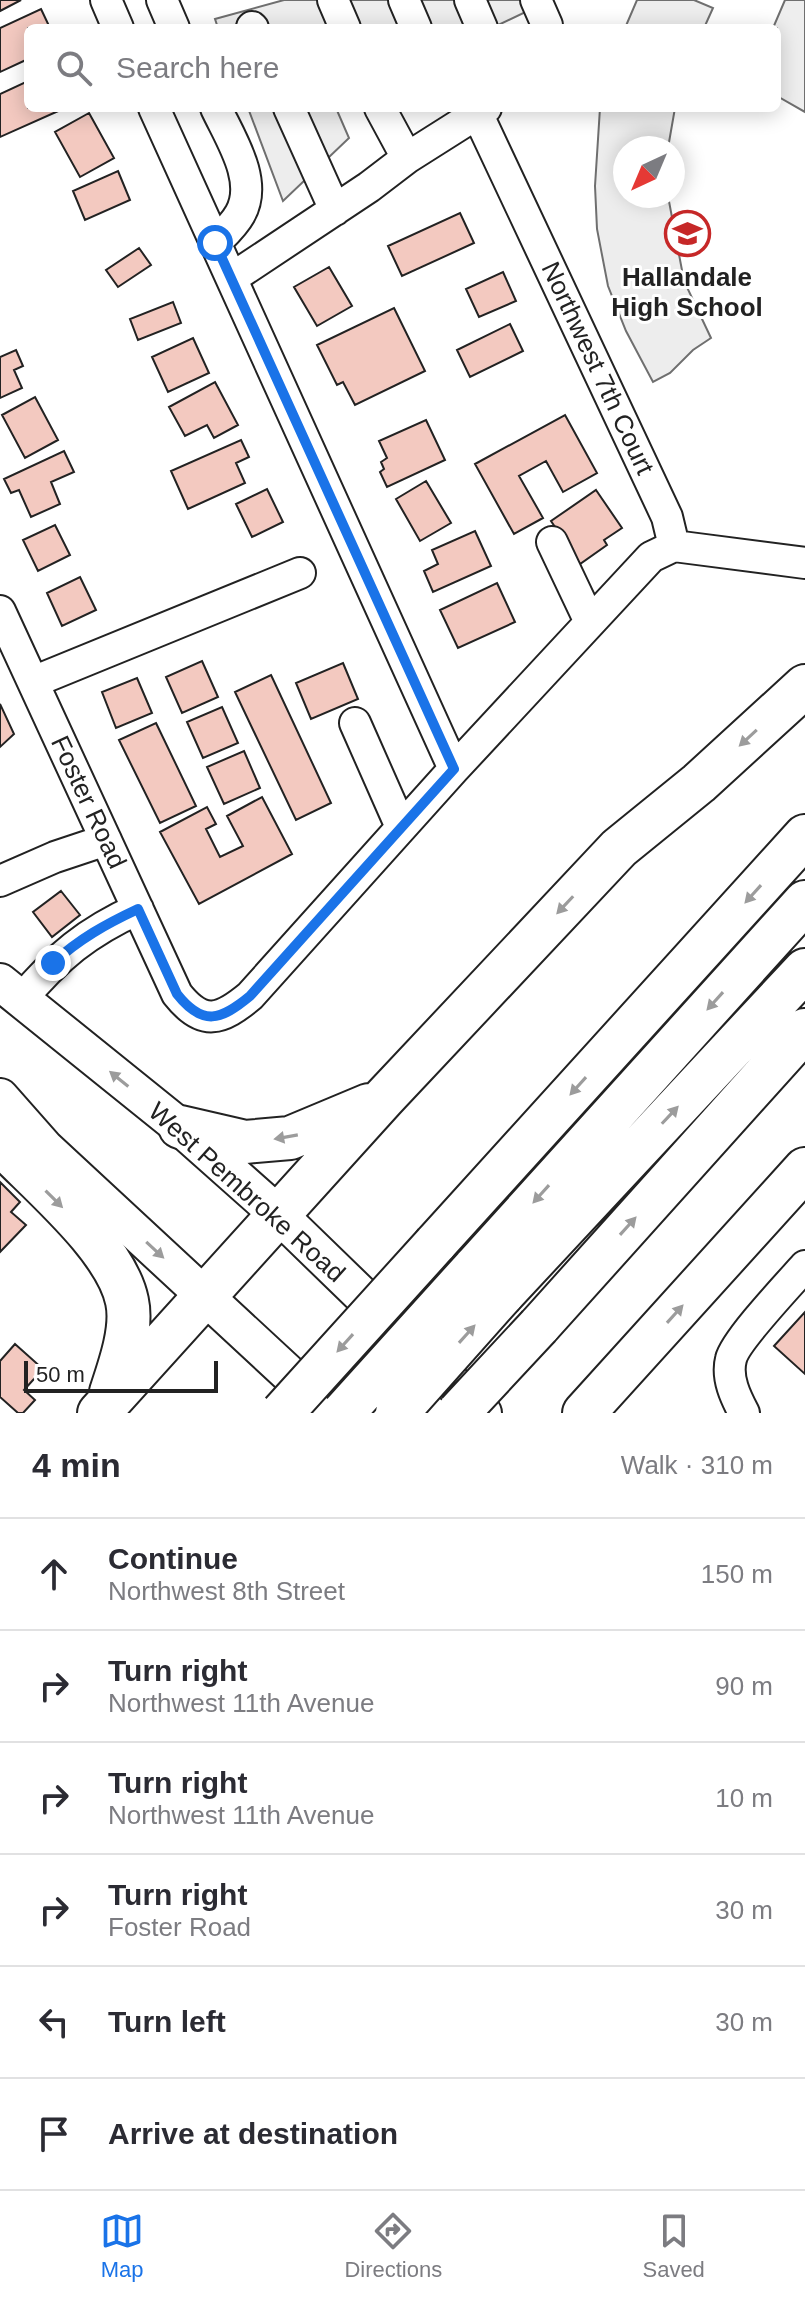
<!DOCTYPE html>
<meta charset="utf-8">
<style>
:root{--surface:#fff;--page:#f7f7f7;--text:#2b2b33;--muted:#7c7c81;--line:#e1e1e2;--accent:#1a73e8}
body{margin:0;font-family:Arial,sans-serif;background:var(--page);color:var(--text)}
.compass{position:absolute;left:613px;top:136px;width:72px;height:72px;border-radius:50%;background:var(--surface);box-shadow:0 4px 20px #0003;rotate:224deg}
.scale{position:absolute;left:24px;bottom:20px;width:194px;box-sizing:border-box;padding-left:8px;border:4px solid #222;border-top:0;font-size:22px;line-height:28px;white-space:nowrap;color:#222;-webkit-text-stroke:6px #fff;paint-order:stroke}
.stop{position:absolute;width:24px;height:24px;margin:-18px;border:6px solid #1a73e8;border-radius:50%;background:#fff}
.stop.end{background:#1a73e8;border-color:#fff;box-shadow:0 2px 8px #0008}
.list{margin:0;padding:0;list-style:none}
h2{display:flex;justify-content:space-between;align-items:center;height:104px;margin:0;padding:0 32px;font-size:34px}
h2 small{font-size:26px;font-weight:400;color:var(--muted)}
.list li{display:grid;grid-template-columns:52px 1fr auto;gap:24px;align-items:center;box-sizing:border-box;height:112px;padding:0 32px;border-top:2px solid var(--line)}
.list b{display:block;font-size:30px;white-space:nowrap}
.list p{margin:0;font-size:26px;white-space:nowrap;color:var(--muted)}
.list em{font-size:26px;font-style:normal;color:var(--muted)}
.icon{flex:none;width:44px;height:44px;fill:none;stroke:currentColor;stroke-width:2;stroke-linecap:round;stroke-linejoin:round}
.map{position:relative;flex:none;width:805px;height:1413px;overflow:hidden}
.search{position:absolute;background:var(--surface);box-shadow:0 4px 20px #0003;left:24px;right:24px;top:24px;height:88px;display:flex;align-items:center;gap:20px;box-sizing:border-box;padding:0 28px;border-radius:12px;color:var(--muted);font-size:30px}
.sheet{height:776px;background:var(--surface)}
nav{display:flex;justify-content:space-around;align-items:center;box-sizing:border-box;height:112px;border-top:2px solid var(--line);background:var(--surface);font-size:22px;color:var(--muted)}
nav a{display:grid;justify-items:center;gap:4px}
nav .on{color:var(--accent)}
.map>svg:first-child{display:block}
.green{fill:#eee;stroke:#6f6f6f;stroke-width:2}
.parking{fill:#ededed;stroke:#6f6f6f;stroke-width:2}
.building{fill:#f3c9c0;stroke:#222;stroke-width:2}
.lines{fill:none;stroke-linecap:round;stroke-linejoin:round}
.minor-casing{stroke:#222;stroke-width:34}
.major-casing{stroke:#222;stroke-width:40}
.highway-casing{stroke:#222;stroke-width:46}
.minor{stroke:#fff;stroke-width:30}
.major{stroke:#fff;stroke-width:36}
.highway{stroke:#fff;stroke-width:42}
.highway-bridge-casing{stroke:#222;stroke-width:46;stroke-linecap:butt}
.highway-bridge{stroke:#fff;stroke-width:42}
.oneway{fill:#9c9c9c}
.route{stroke:#1a73e8;stroke-width:10}
.labels{text-anchor:middle;dominant-baseline:central;stroke-width:6;stroke-linejoin:round;paint-order:stroke}
.poi-label{font-size:26px;font-weight:bold;fill:#222;stroke:#fff}
.street-label{font-size:26px;fill:#222;stroke:#fff}
</style>
<div class="map">
<svg width="805" height="1413" viewBox="0 0 805 1413">
<rect width="100%" height="100%" fill="#fff"/>
<path class="green" d="M 785,0 L 805,0 L 805,112 L 777,96 L 777,28 L 773,28 Z"/>
<path class="parking" d="M 284,0 L 530,0 L 534,8 L 492,28 L 218,28 L 215,19 Z
M 637,0 L 694,0 L 713,8 L 704,28 L 625,28 Z
M 248,108 L 336,108 L 349,138 L 283,201 Z
M 600,108 L 675,108 L 668,148 L 625,148 L 625,196 L 668,196 L 684,281 L 711,338 L 693,350 L 670,373 L 653,382 L 626,331 L 608,286 L 597,229 L 595,186 Z"/>
<path class="building" d="M 0,0 L 21,0 L 0,11 Z
M 41,9 L 50,28 L 28,28 L 28,59 L 0,72 L 0,28 Z
M 28,81 L 28,108 L 65,108 L 0,137 L 0,94 Z
M 89,113 L 114,158 L 80,177 L 55,132 Z
M 118,171 L 130,200 L 85,220 L 73,191 Z
M 460,213 L 474,243 L 402,276 L 388,246 Z
M 139,248 L 151,265 L 118,287 L 106,270 Z
M 329,267 L 352,306 L 317,326 L 294,287 Z
M 503,272 L 516,301 L 479,317 L 466,289 Z
M 173,302 L 181,323 L 138,340 L 130,319 Z
M 394,308 L 425,371 L 355,405 L 343,382 L 337,385 L 317,345 Z
M 510,324 L 523,351 L 470,377 L 457,350 Z
M 193,338 L 209,373 L 168,392 L 152,357 Z
M 16,350 L 23,366 L 14,370 L 22,388 L 0,398 L 0,357 Z
M 215,382 L 238,425 L 214,438 L 207,425 L 185,436 L 169,407 Z
M 35,397 L 58,440 L 25,458 L 2,415 Z
M 565,415 L 597,473 L 563,492 L 546,461 L 519,476 L 543,518 L 514,534 L 475,464 Z
M 426,420 L 445,460 L 387,487 L 380,472 L 384,469 L 381,462 L 387,458 L 379,441 Z
M 241,440 L 249,457 L 236,463 L 245,483 L 188,509 L 171,471 Z
M 64,451 L 74,472 L 51,482 L 60,504 L 31,517 L 19,490 L 11,493 L 4,479 Z
M 426,481 L 451,523 L 420,541 L 396,499 Z
M 267,489 L 283,522 L 252,537 L 236,504 Z
M 596,490 L 622,528 L 604,540 L 607,545 L 580,564 L 551,521 Z
M 55,525 L 70,555 L 38,571 L 23,540 Z
M 475,531 L 491,566 L 433,592 L 424,571 L 438,564 L 432,550 Z
M 80,577 L 96,610 L 62,626 L 47,593 Z
M 497,583 L 515,622 L 458,648 L 440,610 Z
M 202,661 L 218,697 L 182,713 L 166,677 Z
M 343,663 L 358,699 L 311,719 L 296,683 Z
M 271,675 L 331,803 L 296,820 L 235,692 Z
M 137,678 L 152,713 L 116,728 L 102,692 Z
M 0,704 L 14,734 L 0,747 Z
M 222,707 L 238,743 L 203,758 L 187,722 Z
M 156,723 L 196,806 L 160,823 L 119,740 Z
M 244,751 L 260,788 L 224,804 L 207,767 Z
M 262,797 L 292,854 L 199,904 L 160,832 L 207,807 L 216,824 L 206,829 L 220,857 L 243,846 L 227,816 Z
M 61,891 L 80,915 L 52,937 L 33,912 Z
M 0,1182 L 20,1202 L 11,1212 L 26,1225 L 0,1252 Z
M 805,1312 L 805,1374 L 774,1346 Z
M 15,1344 L 43,1369 L 24,1390 L 35,1400 L 23,1413 L 18,1413 L 0,1397 L 0,1361 Z"/>
<g class="lines">
<defs>
<path id="minor" d="M 106,0 L 118,28
M 162,0 L 174,28
M 333,0 L 345,28
M 404,0 L 416,28
M 470,0 L 482,28
M 536,0 L 547,25
M 252,27 L 253,28
M 154,108 L 454,769
M 289,108 L 335,210
M 380,108 L 407,158
M 477,113 L 667,517 L 674,546
M 215,243 C 224,234 234,225 240,214 C 259,181 230,138 216,108
M 232,278 L 369,187 L 407,158 L 486,108
M 552,542 L 590,622
M 0,611 L 177,994 C 203,1027 221,1020 250,996 L 454,769 L 651,557 L 674,546 L 805,563
M 33,682 L 300,573
M 355,723 L 401,827
M 0,881 L 55,857 L 106,840
M 21,1000 C 57,957 87,932 138,909
M 744,1413 C 736,1398 726,1378 731,1359 C 735,1341 790,1283 805,1266"/>
<path id="major" d="M 0,982 L 180,1127 L 279,1215 L 483,1413
M 0,1097 L 45,1148 L 331,1413"/>
<path id="highway" d="M 180,1127 L 245,1142 L 290,1138 L 369,1105
M 0,1143 C 38,1183 116,1247 127,1301 C 133,1328 120,1365 111,1392
M 435,1244 L 805,836
M 474,1268 L 805,902
M 502,1295 L 805,970
M 539,1326 L 805,1030
M 99,1413 L 384,1098 L 619,848 L 699,783 L 805,686
M 584,1413 L 805,1169"/>
</defs>
<use href="#minor" class="minor-casing"/>
<use href="#major" class="major-casing"/>
<use href="#highway" class="highway-casing"/>
<use href="#minor" class="minor"/>
<use href="#major" class="major"/>
<use href="#highway" class="highway"/>
<defs>
<path id="highway-bridge" d="M 282,1413 L 435,1244
M 343,1413 L 474,1268
M 397,1413 L 502,1295
M 458,1413 L 539,1326"/>
</defs>
<use href="#highway-bridge" class="highway-bridge-casing"/>
<use href="#highway-bridge" class="highway-bridge"/>
</g>
<defs><path id="oneway-solid" d="M-6-.8H1V-3.2L6.5 0L1 3.2V.8H-6Z" transform="scale(2)"/></defs>
<g class="oneway">
<use href="#oneway-solid" transform="translate(748 738) rotate(137)"/>
<use href="#oneway-solid" transform="translate(753 894) rotate(132)"/>
<use href="#oneway-solid" transform="translate(565 905) rotate(133)"/>
<use href="#oneway-solid" transform="translate(715 1001) rotate(132)"/>
<use href="#oneway-solid" transform="translate(119 1079) rotate(-141)"/>
<use href="#oneway-solid" transform="translate(578 1086) rotate(132)"/>
<use href="#oneway-solid" transform="translate(670 1115) rotate(-47)"/>
<use href="#oneway-solid" transform="translate(286 1137) rotate(170)"/>
<use href="#oneway-solid" transform="translate(541 1194) rotate(132)"/>
<use href="#oneway-solid" transform="translate(54 1199) rotate(45)"/>
<use href="#oneway-solid" transform="translate(628 1226) rotate(-48)"/>
<use href="#oneway-solid" transform="translate(155 1250) rotate(43)"/>
<use href="#oneway-solid" transform="translate(675 1314) rotate(-48)"/>
<use href="#oneway-solid" transform="translate(467 1334) rotate(-48)"/>
<use href="#oneway-solid" transform="translate(345 1343) rotate(132)"/>
</g>
<g class="lines">
<path class="route" d="M 53,963 C 79,939 106,924 138,909 L 177,994 C 203,1027 221,1020 250,996 L 454,769 L 215,243"/>
</g>
<defs>
<symbol id="school-ring" viewBox="-11 -11 22 22"><circle r="9.5" fill="#fff" stroke="#c62828" stroke-width="1.5"/><path d="M0-5L7-2L0 1L-7-2ZM-4 1L0 2.5L4 1V4Q0 6-4 4Z" fill="#c62828"/></symbol>
</defs>
<g fill-rule="evenodd">
<use href="#school-ring" x="662" y="208" width="51" height="51"/>
</g>
<g class="labels">
<g class="poi-label">
<text x="687" y="277">Hallandale<tspan x="687" dy="30">High School</tspan></text>
</g>
<g class="street-label">
<text transform="translate(598 368) rotate(65)">Northwest 7th Court</text>
<text transform="translate(89 802) rotate(65)">Foster Road</text>
<text transform="translate(247 1192) rotate(42)">West Pembroke Road</text>
</g>
</g>
</svg>
<svg class="compass" viewBox="-18 -18 36 36"><path d="M0-13l5 13h-10z" fill="#e53935"/><path d="M0 13l5-13h-10z" fill="#7c7c81"/></svg>
<div class="scale">50 m</div>
<div class="stop" style="left:215px;top:243px"></div>
<div class="stop end" style="left:53px;top:963px"></div>
<div class="search"><svg class="icon" aria-label="search" viewBox="0 0 24 24"><circle cx="10" cy="10" r="6"/><path d="M15 15l6 6"/></svg>Search here</div>
</div>
<section class="sheet">
<h2>4 min<small>Walk · 310 m</small></h2>
<ul class="list">
<li><svg class="icon" aria-label="ahead" viewBox="0 0 24 24"><path d="M12 20V5M6 11l6-6 6 6"/></svg><div><b>Continue</b><p>Northwest 8th Street</p></div><em>150 m</em></li>
<li><svg class="icon" aria-label="right" viewBox="0 0 24 24"><path d="M7 20v-9h11M14 6l5 5-5 5"/></svg><div><b>Turn right</b><p>Northwest 11th Avenue</p></div><em>90 m</em></li>
<li><svg class="icon" aria-label="right" viewBox="0 0 24 24"><path d="M7 20v-9h11M14 6l5 5-5 5"/></svg><div><b>Turn right</b><p>Northwest 11th Avenue</p></div><em>10 m</em></li>
<li><svg class="icon" aria-label="right" viewBox="0 0 24 24"><path d="M7 20v-9h11M14 6l5 5-5 5"/></svg><div><b>Turn right</b><p>Foster Road</p></div><em>30 m</em></li>
<li><svg class="icon" aria-label="left" viewBox="0 0 24 24"><path d="M17 20v-9H6M10 6l-5 5 5 5"/></svg><div><b>Turn left</b></div><em>30 m</em></li>
<li><svg class="icon" aria-label="arrive" viewBox="0 0 24 24"><path d="M6 21V4h12l-3 4 3 4H6"/></svg><div><b>Arrive at destination</b></div></li>
</ul>
</section>
<nav>
<a class="on"><svg class="icon" aria-label="map" viewBox="0 0 24 24"><path d="M3 6l6-2 6 2 6-2v14l-6 2-6-2-6 2zM9 4v14M15 6v14"/></svg>Map</a>
<a><svg class="icon" aria-label="directions" viewBox="0 0 24 24"><path d="M12 3l9 9-9 9-9-9zM9 14v-3h6M13 9l2 2-2 2"/></svg>Directions</a>
<a><svg class="icon" aria-label="saved" viewBox="0 0 24 24"><path d="M7 4h10v16l-5-4-5 4z"/></svg>Saved</a>
</nav>
